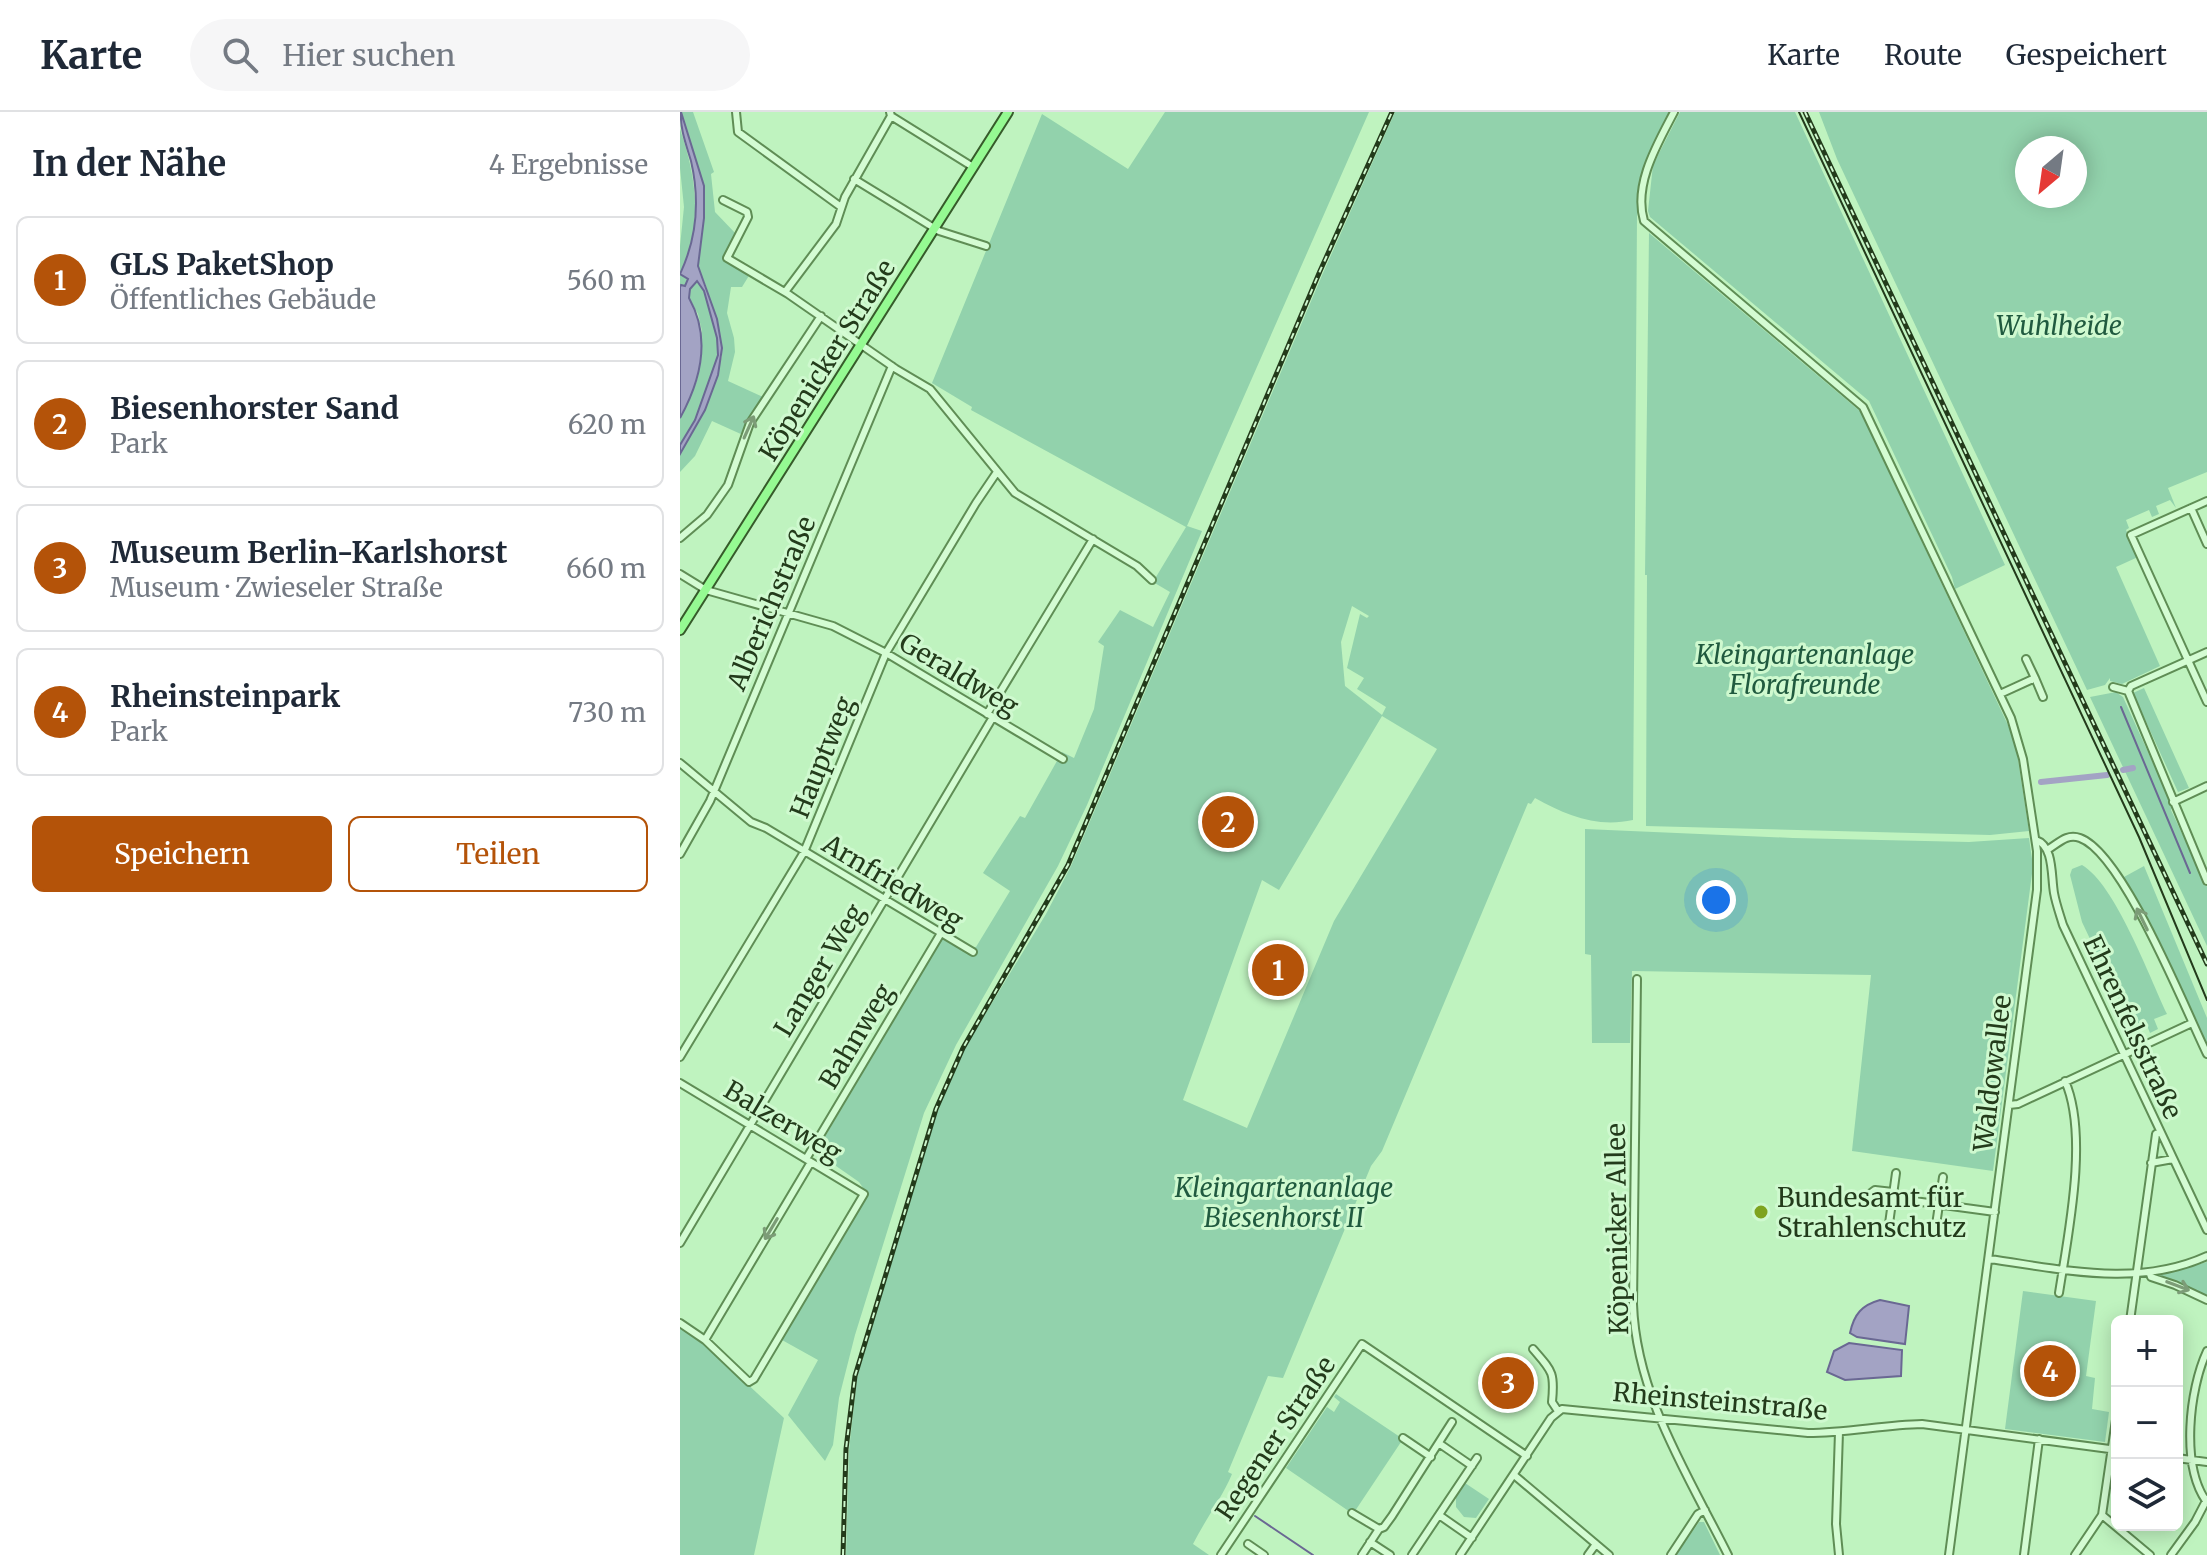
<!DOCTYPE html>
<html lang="de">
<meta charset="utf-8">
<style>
:root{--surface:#fff;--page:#f6f6f7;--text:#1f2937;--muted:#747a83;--line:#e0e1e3;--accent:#b45309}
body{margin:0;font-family:Merriweather,serif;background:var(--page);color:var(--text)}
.controls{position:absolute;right:24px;bottom:24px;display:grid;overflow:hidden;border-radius:12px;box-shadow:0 4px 20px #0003}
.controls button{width:72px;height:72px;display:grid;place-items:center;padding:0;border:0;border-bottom:2px solid var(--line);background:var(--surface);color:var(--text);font:40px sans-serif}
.compass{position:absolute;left:1335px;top:24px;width:72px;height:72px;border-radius:50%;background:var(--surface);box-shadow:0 4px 20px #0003;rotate:209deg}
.you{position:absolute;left:1036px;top:788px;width:28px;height:28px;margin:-20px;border:6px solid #fff;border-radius:50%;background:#1a73e8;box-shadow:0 0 0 12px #1a73e833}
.badge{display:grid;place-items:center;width:52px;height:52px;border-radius:50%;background:var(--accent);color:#fff;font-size:26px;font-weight:700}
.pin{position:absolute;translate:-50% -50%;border:4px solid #fff;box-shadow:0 2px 8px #0006}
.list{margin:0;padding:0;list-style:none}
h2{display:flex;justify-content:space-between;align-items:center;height:104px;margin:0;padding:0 32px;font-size:34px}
h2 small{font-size:26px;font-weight:400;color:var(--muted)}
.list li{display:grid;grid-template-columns:52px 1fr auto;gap:24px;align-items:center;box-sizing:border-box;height:128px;margin:0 16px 16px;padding:0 16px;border:2px solid var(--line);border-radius:12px}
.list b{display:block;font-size:30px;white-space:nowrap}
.list p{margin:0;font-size:26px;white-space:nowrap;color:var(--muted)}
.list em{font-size:26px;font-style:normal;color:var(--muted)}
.actions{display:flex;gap:16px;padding:24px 32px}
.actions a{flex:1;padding:18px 0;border:2px solid var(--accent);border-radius:12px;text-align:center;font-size:28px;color:var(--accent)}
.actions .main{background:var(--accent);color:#fff}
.icon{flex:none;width:44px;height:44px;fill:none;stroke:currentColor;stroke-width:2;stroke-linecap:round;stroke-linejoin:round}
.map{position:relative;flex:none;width:1527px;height:1443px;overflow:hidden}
header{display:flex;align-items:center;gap:48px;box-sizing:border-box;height:112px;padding:0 40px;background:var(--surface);border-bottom:2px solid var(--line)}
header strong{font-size:38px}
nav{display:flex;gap:44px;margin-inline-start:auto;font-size:28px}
.search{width:560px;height:72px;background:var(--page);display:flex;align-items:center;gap:20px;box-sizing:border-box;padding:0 28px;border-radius:44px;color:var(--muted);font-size:30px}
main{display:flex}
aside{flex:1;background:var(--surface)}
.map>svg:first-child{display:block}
.green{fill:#92d2ac;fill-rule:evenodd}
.water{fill:#a3a3c4;stroke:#6a6893;stroke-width:2}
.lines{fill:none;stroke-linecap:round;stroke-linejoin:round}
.stream{stroke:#6a6893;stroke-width:2}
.canal{stroke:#a3a3c4;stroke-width:6}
.minor-casing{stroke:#5f8d55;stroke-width:10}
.major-casing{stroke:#365b2a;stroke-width:12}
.minor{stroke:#d4fcd3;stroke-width:6}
.major{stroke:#95fa92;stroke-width:8}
.tram{stroke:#233b1b;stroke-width:2}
.rail-casing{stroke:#233b1b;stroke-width:5}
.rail{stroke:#cff9cf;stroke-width:2;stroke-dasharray:6;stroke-linecap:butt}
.oneway{stroke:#7c9c77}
.poi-dot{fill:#7ea31e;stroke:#cff9cf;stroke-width:3}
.labels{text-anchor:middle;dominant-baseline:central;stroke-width:6;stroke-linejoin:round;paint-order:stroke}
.park-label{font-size:26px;font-style:italic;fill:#205a3f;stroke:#cff9cf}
.street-label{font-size:26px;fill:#233b1b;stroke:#cff9cf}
.poi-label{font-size:26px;fill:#233b1b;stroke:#cff9cf;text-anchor:start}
</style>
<header>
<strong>Karte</strong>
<div class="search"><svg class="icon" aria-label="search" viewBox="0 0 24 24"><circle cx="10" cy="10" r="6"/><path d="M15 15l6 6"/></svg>Hier suchen</div>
<nav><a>Karte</a><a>Route</a><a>Gespeichert</a></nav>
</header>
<main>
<aside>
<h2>In der Nähe<small>4 Ergebnisse</small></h2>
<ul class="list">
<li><span class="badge">1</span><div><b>GLS PaketShop</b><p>Öffentliches Gebäude</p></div><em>560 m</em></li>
<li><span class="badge">2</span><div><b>Biesenhorster Sand</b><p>Park</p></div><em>620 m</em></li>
<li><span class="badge">3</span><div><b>Museum Berlin-Karlshorst</b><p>Museum · Zwieseler Straße</p></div><em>660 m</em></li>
<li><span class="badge">4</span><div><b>Rheinsteinpark</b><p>Park</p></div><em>730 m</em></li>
</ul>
<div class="actions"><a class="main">Speichern</a><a>Teilen</a></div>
</aside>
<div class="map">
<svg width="1527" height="1443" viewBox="0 0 1527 1443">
<rect width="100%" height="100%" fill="#bff3bf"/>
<path class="green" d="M 1,0 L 13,0 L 34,60 L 31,62 L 35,100 L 57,123 L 45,147 L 70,162 L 62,175 L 51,175 L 47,201 L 54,226 L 55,240 L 48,269 L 83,285 L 63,323 L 32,309 L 15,344 L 0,360 L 0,342 L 25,297 L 42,244 L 26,174 L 18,154 L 24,106 L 24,74 Z
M 485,0 L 689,0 L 507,414 L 522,419 L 407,693 L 378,754 L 276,933 L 244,1001 L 175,1223 L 159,1286 L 153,1333 L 145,1349 L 108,1303 L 138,1248 L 102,1228 L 188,1083 L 179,1070 L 136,1040 L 262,826 L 291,836 L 296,835 L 330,779 L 303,761 L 340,704 L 345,706 L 382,640 L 394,646 L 414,597 L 424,534 L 418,530 L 440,498 L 473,515 L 490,480 L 473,470 L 506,415 L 291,298 L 292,295 L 252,271 L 362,2 L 448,57 Z
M 715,0 L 989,0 L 979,20 L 957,104 L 953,708 C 916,716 886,703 855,686 L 851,692 L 848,691 L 702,1039 L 691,1054 L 603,1266 L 588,1264 L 548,1360 L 552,1362 C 542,1386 525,1408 513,1432 L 529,1443 L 166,1443 L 169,1338 L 177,1265 L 244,1041 L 261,987 L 284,937 L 366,802 L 391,754 L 643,161 ZM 672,494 L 689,504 L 687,506 L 680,502 L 667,556 L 684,566 L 677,577 L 706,595 L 702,603 L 665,574 L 661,530 ZM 702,604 L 757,637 L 654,809 L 567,1016 L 503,988 L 582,768 L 599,778 Z
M 1000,0 L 1115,0 L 1325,453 L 1275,477 L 1272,465 L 1189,289 L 970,105 L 968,99 L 973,53 Z
M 1139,0 L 1527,0 L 1527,360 L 1488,376 L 1496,396 L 1490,388 L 1476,394 L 1479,402 L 1472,405 L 1469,398 L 1446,408 L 1449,416 L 1446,418 L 1458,445 L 1436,455 L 1480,554 L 1442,572 L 1430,569 L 1430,566 L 1425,573 L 1407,578 L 1157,47 ZM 1347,36 L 1395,36 L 1395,84 L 1347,84 Z
M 0,17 C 17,67 23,114 0,162 L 14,171 L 17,169 L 23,176 L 37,226 L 38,243 L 15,308 L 0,333 L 0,306 L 17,269 L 22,219 L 18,202 L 9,186 L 9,181 L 2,173 L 0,175 L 0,134 L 4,95 L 0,56 Z
M 969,121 L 1181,300 L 1335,628 L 1349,719 L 1310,723 L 966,714 L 967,463 L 965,463 Z
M 1464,576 L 1509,676 L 1498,680 L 1453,581 Z
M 1436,580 L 1443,585 L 1478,662 L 1480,662 L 1492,696 L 1491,698 L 1527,775 L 1527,834 L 1410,585 Z
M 905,717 L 1113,726 L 1289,730 L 1349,726 L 1353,754 L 1313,1059 L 1172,1039 L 1191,863 L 952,859 L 950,931 L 912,931 L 911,843 L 905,842 Z
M 1402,753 C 1435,772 1469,864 1487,902 L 1474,907 L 1478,917 L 1470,921 L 1466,911 L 1453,918 L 1402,810 L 1390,763 L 1392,757 Z
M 1464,754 L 1527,906 L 1527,933 L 1475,820 L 1444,765 Z
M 1527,1150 L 1527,1183 L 1478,1163 Z
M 1343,1179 L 1416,1189 L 1406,1264 L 1415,1266 L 1412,1297 L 1429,1300 L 1425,1330 L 1325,1317 Z
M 0,1215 L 21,1229 L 104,1306 L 74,1443 L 0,1443 Z
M 656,1282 L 723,1327 L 673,1402 L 606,1356 L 647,1295 L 654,1300 L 660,1290 L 654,1285 Z
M 785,1371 L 809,1387 L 796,1406 L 784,1405 L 776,1395 L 776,1385 Z
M 1019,1410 L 1024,1410 L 1040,1443 L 996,1443 Z"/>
<path class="water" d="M 1,0 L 24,74 L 24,106 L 18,154 L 37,207 L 42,236 L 38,263 L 25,298 L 0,342 L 0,333 L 15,308 L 38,243 L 37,226 L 24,179 L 17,169 L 10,177 L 9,186 C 31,225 21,268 0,306 L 0,175 L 1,173 L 5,174 L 8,167 L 0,162 C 17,126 20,88 11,49 C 6,32 0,17 1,0 Z
M 1200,1188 L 1229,1194 L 1225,1232 L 1177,1225 L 1170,1221 C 1174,1202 1182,1193 1200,1188 Z
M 1169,1231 L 1222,1238 L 1221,1264 L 1165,1268 L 1147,1260 L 1154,1239 Z"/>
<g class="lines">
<path class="stream" d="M 1441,595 L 1510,761
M 575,1404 L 633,1443"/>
<path class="canal" d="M 1443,658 L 1453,656
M 1361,670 L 1427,663"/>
<defs>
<path id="minor" d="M 56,0 L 58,20 L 161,95
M 994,0 C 978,31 953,72 964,109 L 1183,295 L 1331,606 L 1343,647 L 1357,739 L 1357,778 L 1269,1443
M 211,4 L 293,55
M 174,67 L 259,119 L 306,134
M 43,88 L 67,100 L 68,105 L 47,146 L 108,182 L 216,257 L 250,277 L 335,381 L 457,454 L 472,468
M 105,180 L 156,112 L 165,85 L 211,4 L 210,0
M 1527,389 L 1451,423 L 1527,590
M 1511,396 L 1527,432
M 0,426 L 27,403 L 48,373 L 70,311 L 141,204
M 0,462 L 26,478 L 153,514 L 206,541 L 383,647
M 1346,547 L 1355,566
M 1433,575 L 1448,579 L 1527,769
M 1448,579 L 1451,574 L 1527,540
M 1320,582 L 1355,566 L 1363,585
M 307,602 L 413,427
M 0,651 L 71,710 L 86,716 L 293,840
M 1493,690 L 1527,674
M 1356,728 C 1374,734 1371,764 1374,781 C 1376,792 1380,803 1383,813 L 1527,1118
M 1367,738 C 1378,732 1386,721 1400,726 C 1443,741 1506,899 1527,942
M 0,742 L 30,689 L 212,254
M 957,867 L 953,1192 C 956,1283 1008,1363 1048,1443
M 0,945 L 124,740 L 206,541 L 296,391 L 317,360
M 0,971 L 184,1082 L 74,1267 L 69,1270 L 25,1228 L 0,1211
M 1329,993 L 1338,992 L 1512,911
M 126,1047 L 261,821
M 1471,1051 L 1493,1047
M 1212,1086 L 1315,1100
M 1212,1092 L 1193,1090 L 1191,1081 L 1195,1078 L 1213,1080
M 1208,1119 L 1216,1061
M 1255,1120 L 1263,1065
M 0,1131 L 313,605
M 1309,1147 C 1382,1157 1457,1176 1527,1144
M 1470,1162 L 1471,1165 L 1495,1173 L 1527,1188
M 1379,1181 C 1388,1123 1409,1023 1385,969
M 1450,1209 L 1476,1022 L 1480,1020
M 25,1228 L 131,1050
M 853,1237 C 872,1259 875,1260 872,1290 L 878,1299
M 723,1326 L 751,1345
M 760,1332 L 792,1354
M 1497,1346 L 1527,1350
M 834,1363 L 929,1443
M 1526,1389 C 1501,1353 1509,1278 1527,1239
M 672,1401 L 699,1417
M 759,1403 L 792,1426
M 1422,1403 L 1470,1443
M 690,1430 L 710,1443
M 568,1432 L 584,1443
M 541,1443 L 682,1232 L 847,1344
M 682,1443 L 699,1417 L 704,1415 L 712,1404 L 772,1310
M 732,1443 L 797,1346
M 780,1443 L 871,1306 L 882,1297 L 1128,1321 C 1166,1321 1203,1313 1242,1312 L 1437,1338
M 908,1443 L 916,1432
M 991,1443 L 1018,1402 L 1025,1398
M 1159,1443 L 1156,1412 L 1159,1320
M 1344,1443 L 1359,1327
M 1395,1443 L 1422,1403 L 1437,1301
M 1491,1443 L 1515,1410 L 1527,1387"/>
<path id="major" d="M 0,518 L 328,0"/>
</defs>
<use href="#minor" class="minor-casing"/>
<use href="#major" class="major-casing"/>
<use href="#minor" class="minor"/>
<use href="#major" class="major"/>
<path class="tram" d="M 1119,0 L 1459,725 L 1527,888"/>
<defs>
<path id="rail" d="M 1125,0 L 1527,852
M 163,1443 L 166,1337 L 175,1264 L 256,997 L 283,936 L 388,753 L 640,159 L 712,0"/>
</defs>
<use href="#rail" class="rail-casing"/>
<use href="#rail" class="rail"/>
</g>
<defs><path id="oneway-shaft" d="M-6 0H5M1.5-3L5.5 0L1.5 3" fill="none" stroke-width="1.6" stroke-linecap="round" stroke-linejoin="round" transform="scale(2)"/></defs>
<g class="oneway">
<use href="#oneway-shaft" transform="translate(69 315) rotate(-66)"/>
<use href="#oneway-shaft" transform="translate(1462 807) rotate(-116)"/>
<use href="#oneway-shaft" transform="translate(91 1117) rotate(121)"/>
<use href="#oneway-shaft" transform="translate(1498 1174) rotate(21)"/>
</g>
<circle class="poi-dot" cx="1081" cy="1100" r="8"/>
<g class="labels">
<g class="park-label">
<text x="1379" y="213">Wuhlheide</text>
<text x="1125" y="542">Kleingartenanlage<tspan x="1125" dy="30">Florafreunde</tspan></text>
<text x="604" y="1075">Kleingartenanlage<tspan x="604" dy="30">Biesenhorst II</tspan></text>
</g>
<g class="street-label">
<text transform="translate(147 248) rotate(-58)">Köpenicker Straße</text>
<text transform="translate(91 491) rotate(-67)">Alberichstraße</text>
<text transform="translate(279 562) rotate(31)">Geraldweg</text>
<text transform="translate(142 645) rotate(-68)">Hauptweg</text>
<text transform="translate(213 770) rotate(31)">Arnfriedweg</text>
<text transform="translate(139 858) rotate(-59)">Langer Weg</text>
<text transform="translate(1453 915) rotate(65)">Ehrenfelsstraße</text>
<text transform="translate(176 924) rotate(-59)">Bahnweg</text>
<text transform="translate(1312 961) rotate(-83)">Waldowallee</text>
<text transform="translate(103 1009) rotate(31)">Balzerweg</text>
<text transform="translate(937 1117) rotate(-91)">Köpenicker Allee</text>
<text transform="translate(1040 1289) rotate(5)">Rheinsteinstraße</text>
<text transform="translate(595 1326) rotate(-56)">Regener Straße</text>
</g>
<g class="poi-label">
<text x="1097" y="1085">Bundesamt für<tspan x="1097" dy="30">Strahlenschutz</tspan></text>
</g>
</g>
</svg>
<div class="controls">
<button>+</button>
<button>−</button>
<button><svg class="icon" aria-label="layers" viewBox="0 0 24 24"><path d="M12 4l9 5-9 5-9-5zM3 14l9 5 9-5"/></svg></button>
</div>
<svg class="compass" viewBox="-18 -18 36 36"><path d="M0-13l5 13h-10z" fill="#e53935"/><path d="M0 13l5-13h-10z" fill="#747a83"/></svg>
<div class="you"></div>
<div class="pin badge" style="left:598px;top:858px">1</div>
<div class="pin badge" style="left:548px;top:710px">2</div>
<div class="pin badge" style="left:828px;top:1271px">3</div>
<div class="pin badge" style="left:1370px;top:1259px">4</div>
</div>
</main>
